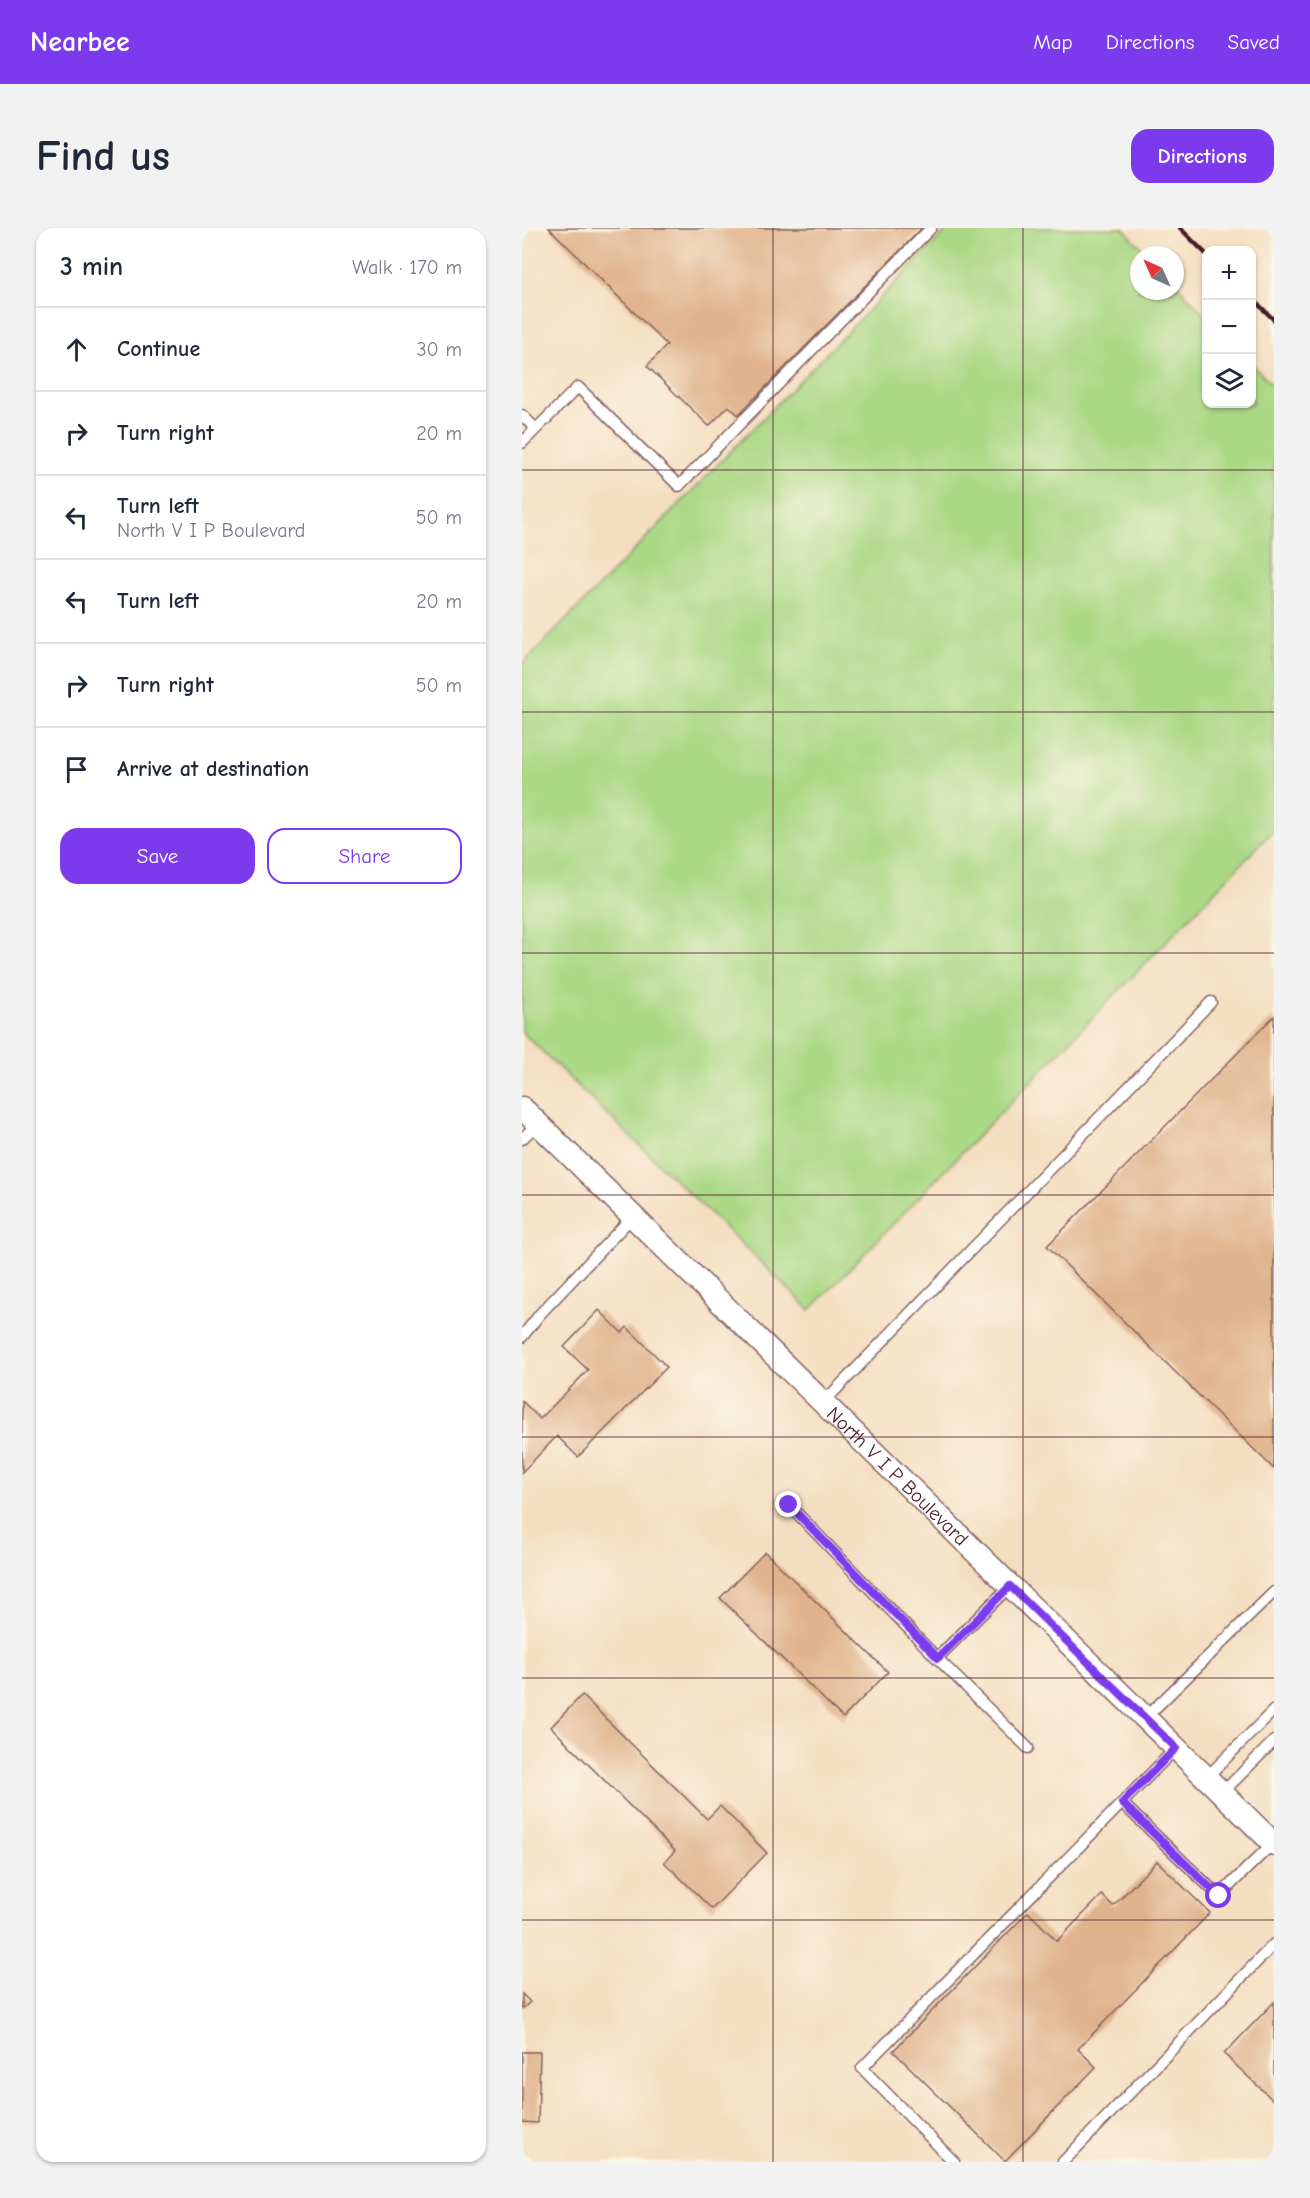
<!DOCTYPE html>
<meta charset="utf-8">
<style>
:root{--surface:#fff;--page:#f2f2f3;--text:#1f2937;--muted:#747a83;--line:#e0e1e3;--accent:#7c3aed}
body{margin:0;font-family:"Comic Neue",sans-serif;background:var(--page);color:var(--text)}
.controls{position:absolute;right:18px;top:18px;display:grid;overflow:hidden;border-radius:12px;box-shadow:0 2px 4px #0004}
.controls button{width:54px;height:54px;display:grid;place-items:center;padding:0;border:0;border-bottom:2px solid var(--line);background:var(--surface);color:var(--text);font:30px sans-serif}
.compass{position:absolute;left:608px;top:18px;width:54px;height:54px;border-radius:50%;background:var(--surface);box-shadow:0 2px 4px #0004;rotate:315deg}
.stop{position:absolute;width:18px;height:18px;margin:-14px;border:4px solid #7c3aed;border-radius:50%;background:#fff}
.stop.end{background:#7c3aed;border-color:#fff;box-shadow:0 2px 6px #0008}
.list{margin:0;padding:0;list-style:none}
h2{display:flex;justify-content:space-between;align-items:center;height:78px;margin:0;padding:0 24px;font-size:26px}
h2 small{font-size:20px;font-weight:400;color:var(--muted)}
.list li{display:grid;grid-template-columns:39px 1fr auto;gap:18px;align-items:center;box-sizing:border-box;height:84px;padding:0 24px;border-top:2px solid var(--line)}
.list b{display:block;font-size:22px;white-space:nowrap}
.list p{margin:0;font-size:20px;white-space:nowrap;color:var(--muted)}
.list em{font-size:20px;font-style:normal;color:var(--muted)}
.actions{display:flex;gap:12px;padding:18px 24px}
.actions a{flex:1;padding:14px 0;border:2px solid var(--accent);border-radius:18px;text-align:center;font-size:21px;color:var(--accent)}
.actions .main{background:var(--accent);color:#fff}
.icon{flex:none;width:33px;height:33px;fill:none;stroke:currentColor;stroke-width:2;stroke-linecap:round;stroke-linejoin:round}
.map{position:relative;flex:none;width:752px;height:1934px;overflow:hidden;border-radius:18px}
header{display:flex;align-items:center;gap:36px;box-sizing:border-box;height:84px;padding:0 30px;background:var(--accent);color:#fff}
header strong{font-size:28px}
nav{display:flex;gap:33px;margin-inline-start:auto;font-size:21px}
.intro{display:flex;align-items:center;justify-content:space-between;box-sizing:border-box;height:144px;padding:0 36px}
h1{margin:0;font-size:42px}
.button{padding:15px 27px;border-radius:18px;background:var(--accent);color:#fff;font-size:21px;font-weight:700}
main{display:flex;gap:36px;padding:0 36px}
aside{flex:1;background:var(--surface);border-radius:18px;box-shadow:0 2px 4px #0004}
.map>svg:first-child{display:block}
.green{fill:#aad885;stroke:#7a7c58;stroke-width:1.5}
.building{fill:#e0b38c}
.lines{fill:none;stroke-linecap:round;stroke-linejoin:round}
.lane-casing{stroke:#866260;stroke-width:13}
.street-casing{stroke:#866260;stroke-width:25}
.lane{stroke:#fff;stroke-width:10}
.street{stroke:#fff;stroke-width:22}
.rail{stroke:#4a1f2b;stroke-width:4.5}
.route{stroke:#7c3aed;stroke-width:8}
.grid{fill:none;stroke:#4a1f2b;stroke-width:1.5;stroke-opacity:0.55}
.labels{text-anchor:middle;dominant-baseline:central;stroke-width:4.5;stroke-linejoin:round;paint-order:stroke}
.street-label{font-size:20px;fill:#4a1f2b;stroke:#fcf5e5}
</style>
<header>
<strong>Nearbee</strong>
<nav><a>Map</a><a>Directions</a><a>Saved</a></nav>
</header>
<div class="intro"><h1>Find us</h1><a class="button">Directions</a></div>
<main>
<aside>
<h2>3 min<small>Walk · 170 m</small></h2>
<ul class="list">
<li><svg class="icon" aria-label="ahead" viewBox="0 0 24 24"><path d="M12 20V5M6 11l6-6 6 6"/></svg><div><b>Continue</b></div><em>30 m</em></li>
<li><svg class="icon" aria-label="right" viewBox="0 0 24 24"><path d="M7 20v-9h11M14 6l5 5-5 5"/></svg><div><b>Turn right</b></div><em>20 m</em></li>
<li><svg class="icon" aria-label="left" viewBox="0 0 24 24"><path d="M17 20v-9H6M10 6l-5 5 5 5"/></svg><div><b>Turn left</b><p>North V I P Boulevard</p></div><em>50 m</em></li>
<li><svg class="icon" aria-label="left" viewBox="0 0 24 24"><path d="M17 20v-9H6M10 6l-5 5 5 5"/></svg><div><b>Turn left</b></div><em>20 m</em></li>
<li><svg class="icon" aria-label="right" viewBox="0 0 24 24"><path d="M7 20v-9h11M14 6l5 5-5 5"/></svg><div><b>Turn right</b></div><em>50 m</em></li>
<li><svg class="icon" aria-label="arrive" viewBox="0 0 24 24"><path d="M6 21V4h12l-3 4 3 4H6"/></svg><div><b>Arrive at destination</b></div></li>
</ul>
<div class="actions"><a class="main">Save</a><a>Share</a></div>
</aside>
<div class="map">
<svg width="752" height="1934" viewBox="0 0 752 1934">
<rect width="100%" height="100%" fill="#fcf5e5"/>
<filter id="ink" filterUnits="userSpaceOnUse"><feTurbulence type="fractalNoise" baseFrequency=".0167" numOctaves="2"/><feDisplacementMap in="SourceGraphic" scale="12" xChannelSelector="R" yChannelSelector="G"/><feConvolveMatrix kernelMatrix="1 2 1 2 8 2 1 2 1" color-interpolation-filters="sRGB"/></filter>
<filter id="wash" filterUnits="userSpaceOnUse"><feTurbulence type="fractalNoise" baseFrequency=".008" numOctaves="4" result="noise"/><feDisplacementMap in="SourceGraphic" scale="24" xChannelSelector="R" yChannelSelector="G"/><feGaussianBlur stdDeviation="1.35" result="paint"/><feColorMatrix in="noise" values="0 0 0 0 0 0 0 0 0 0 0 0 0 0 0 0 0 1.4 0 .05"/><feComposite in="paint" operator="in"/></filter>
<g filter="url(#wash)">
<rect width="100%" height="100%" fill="#f4dec1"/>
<path class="green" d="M 427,0 L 601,0 L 626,27 L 617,27 L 617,63 L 653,63 L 653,55 L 684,88 L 684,176 L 730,176 L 730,136 L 752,160 L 752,602 L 288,1082 L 0,804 L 0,437 Z"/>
<g id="blocks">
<path class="building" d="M 27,0 L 400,0 L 216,187 L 207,178 L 187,198 L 125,138 L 145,117 Z
M 752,788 L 752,1241 L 525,1018 Z
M 77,1082 L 100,1105 L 105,1099 L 145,1139 L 56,1229 L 35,1208 L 0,1244 L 0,1173 L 18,1191 L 66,1142 L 42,1119 Z
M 243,1324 L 366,1444 L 321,1490 L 198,1370 Z
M 60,1467 L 185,1591 L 198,1578 L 245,1625 L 190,1681 L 142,1634 L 153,1623 L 29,1499 Z
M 635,1633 L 688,1685 L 556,1821 L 574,1839 L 483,1933 L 371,1823 L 506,1684 L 535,1713 L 580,1667 L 591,1678 Z
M 0,1766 L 8,1774 L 0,1781 Z
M 752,1774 L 752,1873 L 702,1826 Z
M 0,1824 L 18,1824 L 16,1895 L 0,1894 Z"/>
</g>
</g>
<g filter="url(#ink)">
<use href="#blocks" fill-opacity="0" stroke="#866260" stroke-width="1.5"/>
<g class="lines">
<defs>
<path id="lane" d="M 0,187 L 14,201
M 0,215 L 56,159 L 157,258 L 409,0
M 0,911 L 16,895
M 0,1109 L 18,1086 L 111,988
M 301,1175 L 689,774
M 267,1277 L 415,1430 L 488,1358
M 415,1430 L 506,1520
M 624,1489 L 752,1364
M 684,1550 L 752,1482
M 700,1565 L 752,1513
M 600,1575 L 697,1668 L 751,1615
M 432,1934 L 340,1840 L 654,1520
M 541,1934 L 752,1716"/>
<g id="street">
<path id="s1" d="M 0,880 L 752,1616"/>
</g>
</defs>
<use href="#lane" class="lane-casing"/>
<use href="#street" class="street-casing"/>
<use href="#lane" class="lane"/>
<use href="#street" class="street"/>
<path class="rail" d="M 658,0 L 684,26
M 730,70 L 752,92"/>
</g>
</g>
<g class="lines" filter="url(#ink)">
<path class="route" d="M 267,1277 L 416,1430 L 488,1358 L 654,1520 L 600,1575 L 697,1668"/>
</g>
<path class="grid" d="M 251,0 L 251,1934M 501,0 L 501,1934M 0,242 L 752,242M 0,484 L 752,484M 0,725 L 752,725M 0,967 L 752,967M 0,1209 L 752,1209M 0,1450 L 752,1450M 0,1692 L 752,1692"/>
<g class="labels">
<g class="street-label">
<text stroke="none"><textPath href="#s1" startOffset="526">North V I P Boulevard</textPath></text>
</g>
</g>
</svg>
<div class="controls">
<button>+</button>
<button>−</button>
<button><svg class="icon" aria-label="layers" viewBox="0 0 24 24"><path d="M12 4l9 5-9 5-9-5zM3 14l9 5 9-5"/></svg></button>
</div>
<svg class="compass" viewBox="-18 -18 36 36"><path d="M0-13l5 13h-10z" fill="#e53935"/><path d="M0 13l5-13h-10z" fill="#747a83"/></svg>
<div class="stop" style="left:697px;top:1668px"></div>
<div class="stop end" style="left:267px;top:1277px"></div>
</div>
</main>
